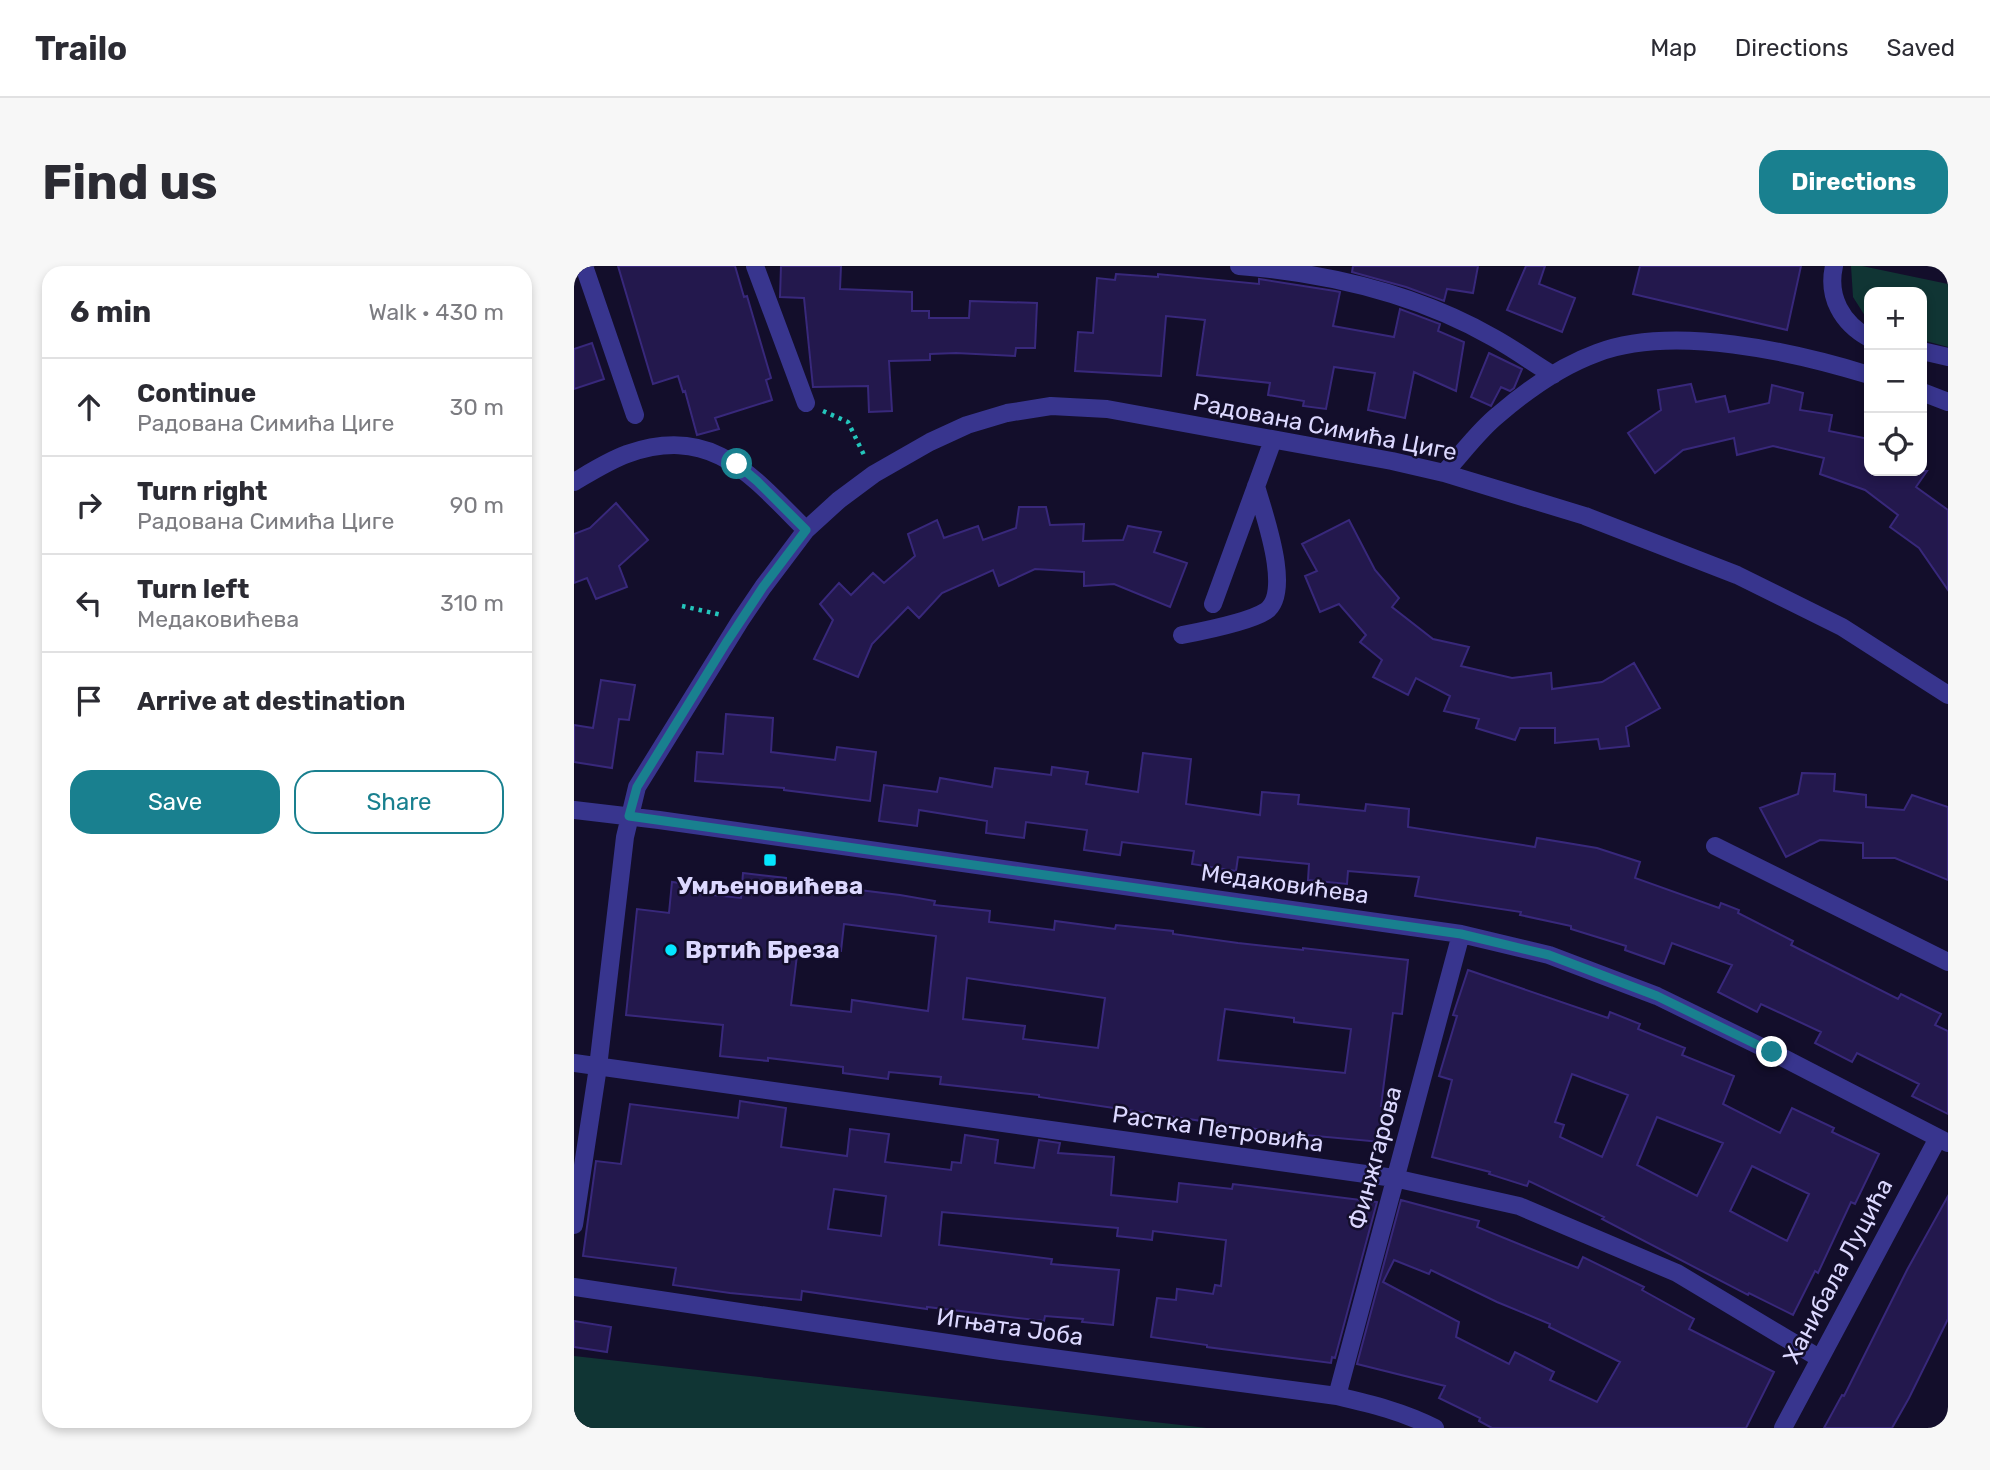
<!DOCTYPE html>
<meta charset="utf-8">
<style>
:root{--surface:#fff;--page:#f7f7f7;--text:#2b2b33;--muted:#7c7c81;--line:#e1e1e2;--accent:#19808f}
body{margin:0;font-family:Rubik,sans-serif;background:var(--page);color:var(--text)}
.controls{position:absolute;right:21px;top:21px;display:grid;overflow:hidden;border-radius:14px;box-shadow:0 4px 10px #0003}
.controls button{width:63px;height:63px;display:grid;place-items:center;padding:0;border:0;border-bottom:2px solid var(--line);background:var(--surface);color:var(--text);font:35px sans-serif}
.stop{position:absolute;width:21px;height:21px;margin:-16px;border:5px solid #19808f;border-radius:50%;background:#fff}
.stop.end{background:#19808f;border-color:#fff;box-shadow:0 2px 7px #0008}
.list{margin:0;padding:0;list-style:none}
h2{display:flex;justify-content:space-between;align-items:center;height:91px;margin:0;padding:0 28px;font-size:30px}
h2 small{font-size:23px;font-weight:400;color:var(--muted)}
.list li{display:grid;grid-template-columns:46px 1fr auto;gap:21px;align-items:center;box-sizing:border-box;height:98px;padding:0 28px;border-top:2px solid var(--line)}
.list b{display:block;font-size:26px;white-space:nowrap}
.list p{margin:0;font-size:23px;white-space:nowrap;color:var(--muted)}
.list em{font-size:23px;font-style:normal;color:var(--muted)}
.actions{display:flex;gap:14px;padding:21px 28px}
.actions a{flex:1;padding:16px 0;border:2px solid var(--accent);border-radius:21px;text-align:center;font-size:24px;color:var(--accent)}
.actions .main{background:var(--accent);color:#fff}
.icon{flex:none;width:38px;height:38px;fill:none;stroke:currentColor;stroke-width:2;stroke-linecap:round;stroke-linejoin:round}
.map{position:relative;flex:none;width:1374px;height:1162px;overflow:hidden;border-radius:21px}
header{display:flex;align-items:center;gap:42px;box-sizing:border-box;height:98px;padding:0 35px;background:var(--surface);border-bottom:2px solid var(--line)}
header strong{font-size:33px}
nav{display:flex;gap:38px;margin-inline-start:auto;font-size:24px}
.intro{display:flex;align-items:center;justify-content:space-between;box-sizing:border-box;height:168px;padding:0 42px}
h1{margin:0;font-size:49px}
.button{padding:18px 32px;border-radius:21px;background:var(--accent);color:#fff;font-size:24px;font-weight:700}
main{display:flex;gap:42px;padding:0 42px}
aside{flex:1;background:var(--surface);border-radius:21px;box-shadow:0 4px 10px #0003}
.map>svg:first-child{display:block}
.green{fill:#103534}
.building{fill:#23184d;stroke:#38287b;stroke-width:2;fill-rule:evenodd}
.lines{fill:none;stroke-linecap:round;stroke-linejoin:round}
.path{stroke:#24c6bc;stroke-width:4.5;stroke-dasharray:3.5 5;stroke-linecap:butt}
.minor{stroke:#38358e;stroke-width:18}
.route{stroke:#19808f;stroke-width:9}
.poi-dot{fill:#04e7ff;stroke:#130e2b;stroke-width:2.5}
.labels{text-anchor:middle;dominant-baseline:central;stroke-width:5;stroke-linejoin:round;paint-order:stroke}
.street-label{font-size:24px;fill:#dcd8ff;stroke:#130e2b}
.poi-label{font-size:24px;font-weight:bold;fill:#dcd8ff;stroke:#130e2b}
</style>
<header>
<strong>Trailo</strong>
<nav><a>Map</a><a>Directions</a><a>Saved</a></nav>
</header>
<div class="intro"><h1>Find us</h1><a class="button">Directions</a></div>
<main>
<aside>
<h2>6 min<small>Walk · 430 m</small></h2>
<ul class="list">
<li><svg class="icon" aria-label="ahead" viewBox="0 0 24 24"><path d="M12 20V5M6 11l6-6 6 6"/></svg><div><b>Continue</b><p>Радована Симића Циге</p></div><em>30 m</em></li>
<li><svg class="icon" aria-label="right" viewBox="0 0 24 24"><path d="M7 20v-9h11M14 6l5 5-5 5"/></svg><div><b>Turn right</b><p>Радована Симића Циге</p></div><em>90 m</em></li>
<li><svg class="icon" aria-label="left" viewBox="0 0 24 24"><path d="M17 20v-9H6M10 6l-5 5 5 5"/></svg><div><b>Turn left</b><p>Медаковићева</p></div><em>310 m</em></li>
<li><svg class="icon" aria-label="arrive" viewBox="0 0 24 24"><path d="M6 21V4h12l-3 4 3 4H6"/></svg><div><b>Arrive at destination</b></div></li>
</ul>
<div class="actions"><a class="main">Save</a><a>Share</a></div>
</aside>
<div class="map">
<svg width="1374" height="1162" viewBox="0 0 1374 1162">
<rect width="100%" height="100%" fill="#130e2b"/>
<path class="green" d="M 1277,0 L 1288,0 L 1374,18 L 1374,81 L 1348,74 L 1348,26 L 1295,26 L 1295,54 L 1293,53 L 1279,31 Z
M 0,1090 L 633,1162 L 0,1162 Z"/>
<path class="building" d="M 44,0 L 161,0 L 170,31 L 173,30 L 197,112 L 192,114 L 198,134 L 141,152 L 145,163 L 123,169 L 111,125 L 109,126 L 104,110 L 79,118 Z
M 207,0 L 267,0 L 266,23 L 338,26 L 338,45 L 355,45 L 355,52 L 395,52 L 396,35 L 463,37 L 461,82 L 442,82 L 441,90 L 382,87 L 356,88 L 356,94 L 315,95 L 318,145 L 295,146 L 294,120 L 239,121 L 230,32 L 206,31 Z
M 779,0 L 904,0 L 899,27 L 873,23 L 870,35 L 832,21 L 778,6 Z
M 952,0 L 971,0 L 965,18 L 1001,32 L 988,66 L 933,44 Z
M 1066,0 L 1227,0 L 1213,64 L 1059,28 Z
M 542,8 L 584,11 L 584,8 L 685,18 L 685,13 L 761,25 L 766,26 L 759,60 L 820,71 L 826,43 L 866,58 L 864,65 L 890,76 L 882,125 L 840,106 L 831,152 L 794,144 L 801,107 L 760,101 L 752,143 L 729,140 L 730,135 L 694,129 L 696,117 L 623,109 L 631,54 L 592,50 L 587,110 L 501,105 L 504,66 L 519,67 L 523,12 L 541,14 Z
M 18,77 L 30,113 L 0,123 L 0,83 Z
M 915,87 L 948,103 L 940,122 L 936,125 L 927,121 L 917,140 L 897,131 Z
M 1117,118 L 1122,136 L 1151,130 L 1155,146 L 1195,137 L 1198,119 L 1229,127 L 1226,144 L 1258,149 L 1255,165 L 1295,173 L 1295,205 L 1353,205 L 1342,221 L 1374,244 L 1374,324 L 1345,282 L 1316,261 L 1324,249 L 1291,224 L 1246,208 L 1250,192 L 1199,180 L 1163,189 L 1160,172 L 1109,184 L 1081,207 L 1054,167 L 1087,144 L 1084,124 Z
M 42,237 L 74,274 L 45,300 L 53,321 L 22,333 L 13,312 L 0,317 L 0,268 L 16,262 Z
M 445,241 L 472,241 L 476,259 L 510,258 L 509,275 L 549,274 L 554,260 L 587,266 L 580,286 L 613,297 L 596,341 L 540,318 L 510,320 L 510,306 L 461,303 L 425,320 L 419,304 L 368,327 L 345,352 L 334,341 L 298,378 L 284,411 L 240,393 L 259,354 L 246,338 L 265,317 L 277,329 L 299,307 L 310,317 L 341,290 L 334,268 L 363,254 L 370,272 L 404,260 L 409,274 L 442,262 Z
M 775,254 L 801,304 L 825,332 L 818,341 L 859,373 L 895,381 L 887,400 L 938,412 L 977,407 L 978,423 L 1028,416 L 1060,397 L 1086,442 L 1052,461 L 1055,480 L 1026,483 L 1024,473 L 981,477 L 981,462 L 946,462 L 941,474 L 902,462 L 905,453 L 870,445 L 876,430 L 842,412 L 834,429 L 799,411 L 808,394 L 786,376 L 792,369 L 765,338 L 746,346 L 731,310 L 743,305 L 728,278 Z
M 27,414 L 61,419 L 55,454 L 45,453 L 38,502 L 0,496 L 0,459 L 19,462 Z
M 152,448 L 199,452 L 197,486 L 261,494 L 263,481 L 302,486 L 296,535 L 210,524 L 210,522 L 121,515 L 123,486 L 149,488 Z
M 569,487 L 617,493 L 612,538 L 686,549 L 688,526 L 725,529 L 724,538 L 791,545 L 792,538 L 835,543 L 834,561 L 961,581 L 963,572 L 1023,582 L 1066,596 L 1061,612 L 1145,642 L 1147,637 L 1165,644 L 1164,647 L 1219,675 L 1217,679 L 1324,733 L 1327,728 L 1367,748 L 1361,759 L 1374,765 L 1374,848 L 1338,830 L 1345,818 L 1283,787 L 1278,796 L 1241,777 L 1247,766 L 1187,738 L 1183,746 L 1144,726 L 1158,699 L 1098,677 L 1090,698 L 1051,684 L 1052,680 L 997,663 L 997,660 L 946,649 L 947,646 L 841,630 L 845,611 L 774,605 L 773,618 L 734,614 L 735,598 L 664,591 L 662,605 L 618,598 L 620,585 L 548,576 L 546,589 L 510,584 L 513,564 L 452,556 L 450,572 L 412,567 L 413,555 L 345,544 L 343,560 L 305,555 L 310,519 L 363,526 L 366,512 L 418,521 L 421,502 L 477,509 L 478,501 L 514,506 L 512,518 L 564,526 Z
M 1228,507 L 1261,508 L 1260,525 L 1292,529 L 1292,541 L 1330,544 L 1338,529 L 1374,541 L 1374,614 L 1321,592 L 1289,592 L 1289,577 L 1246,574 L 1212,591 L 1186,542 L 1224,528 Z
M 169,607 L 212,612 L 212,615 L 326,629 L 361,635 L 360,639 L 416,645 L 415,656 L 480,664 L 481,655 L 541,663 L 542,659 L 599,665 L 599,668 L 664,677 L 729,684 L 729,682 L 834,694 L 828,748 L 819,747 L 807,840 L 811,840 L 807,876 L 709,867 L 465,831 L 465,829 L 366,818 L 367,811 L 315,806 L 314,813 L 269,807 L 269,801 L 194,792 L 194,795 L 146,790 L 149,759 L 52,749 L 63,643 L 95,647 L 98,616 L 121,619 L 120,627 L 167,632 ZM 270,658 L 362,670 L 354,745 L 278,734 L 277,746 L 217,739 L 224,681 L 267,685 ZM 393,712 L 531,732 L 524,782 L 449,773 L 451,760 L 389,753 ZM 651,743 L 720,752 L 720,756 L 777,763 L 771,807 L 644,794 Z
M 894,704 L 1034,752 L 1036,746 L 1066,758 L 1064,763 L 1111,782 L 1108,789 L 1160,810 L 1149,838 L 1206,867 L 1218,842 L 1260,862 L 1258,866 L 1305,888 L 1281,938 L 1277,936 L 1244,1007 L 1241,1005 L 1219,1049 L 1175,1027 L 1174,1029 L 1028,953 L 1030,951 L 955,915 L 953,920 L 915,908 L 916,906 L 858,891 L 878,814 L 865,810 L 883,750 L 879,749 ZM 998,808 L 1054,829 L 1028,891 L 986,871 L 990,859 L 981,856 ZM 1083,851 L 1149,877 L 1123,930 L 1063,899 ZM 1178,900 L 1235,928 L 1213,975 L 1156,945 Z
M 166,835 L 212,842 L 207,881 L 273,890 L 276,863 L 315,868 L 311,896 L 377,904 L 378,896 L 387,897 L 391,869 L 424,874 L 421,897 L 460,902 L 465,874 L 486,877 L 484,887 L 540,891 L 537,929 L 603,936 L 605,917 L 658,923 L 659,918 L 803,936 L 761,1092 L 758,1091 L 757,1097 L 633,1081 L 633,1079 L 577,1071 L 583,1032 L 602,1034 L 603,1023 L 639,1028 L 641,1019 L 647,1020 L 652,974 L 579,965 L 578,974 L 543,970 L 544,962 L 368,946 L 365,979 L 478,993 L 477,998 L 545,1004 L 539,1059 L 508,1056 L 509,1053 L 471,1050 L 470,1055 L 353,1041 L 353,1043 L 228,1025 L 227,1034 L 156,1027 L 99,1019 L 102,1002 L 9,990 L 22,895 L 47,898 L 56,838 L 164,852 ZM 260,923 L 312,930 L 307,970 L 254,963 Z
M 1374,930 L 1374,1053 L 1335,1132 L 1318,1162 L 1250,1162 L 1268,1129 L 1270,1130 L 1333,1004 Z
M 827,934 L 905,955 L 903,961 L 1004,1002 L 1009,991 L 1070,1021 L 1068,1024 L 1120,1053 L 1115,1063 L 1200,1106 L 1172,1162 L 918,1162 L 905,1155 L 906,1152 L 865,1132 L 871,1120 L 783,1098 ZM 820,994 L 855,1008 L 857,1004 L 923,1036 L 976,1058 L 975,1061 L 1046,1096 L 1023,1136 L 976,1114 L 980,1106 L 941,1086 L 935,1098 L 882,1071 L 885,1056 L 809,1016 Z
M 0,1055 L 37,1061 L 33,1086 L 0,1081 Z"/>
<g class="lines">
<path class="path" d="M 249,145 L 274,156 L 290,189
M 108,340 L 148,349"/>
<path class="minor" d="M 10,0 L 61,149
M 181,0 L 232,137
M 665,0 C 752,7 843,28 920,72 C 940,83 959,97 979,109
M 1260,0 C 1253,31 1268,57 1295,72
M 1348,85 L 1374,91
M 1348,126 L 1374,136
M 870,207 C 888,188 904,165 924,149 C 953,124 987,100 1023,87 C 1099,58 1220,86 1295,109
M 0,216 C 17,206 34,195 53,188 C 138,158 177,209 232,264
M 639,338 L 699,174
M 608,369 C 629,365 675,356 692,345 C 719,326 689,246 682,220
M 0,544 L 85,554 L 887,668 L 975,689 L 1083,730 L 1198,786 L 1374,877
M 1141,580 L 1374,696
M 0,797 L 820,912 L 945,940 L 1103,1007 L 1245,1092
M 0,959 L 24,801 L 51,571 L 63,521 L 166,355 L 189,321 L 232,264 L 265,234 L 300,208 L 356,176 L 393,159 L 433,147 L 477,140 L 533,143 L 818,195 L 870,207 L 1011,250 L 1163,309 L 1268,361 L 1374,429
M 0,1021 L 427,1085 L 763,1130 C 797,1138 830,1146 861,1162
M 763,1130 L 887,668
M 1209,1162 L 1364,872"/>
</g>
<g class="lines">
<path class="route" d="M 163,198 L 183,215 L 232,264 L 189,321 L 152,377 L 63,521 L 55,550 L 887,668 L 975,689 L 1083,730 L 1198,786"/>
</g>
<g class="poi-dot">
<rect x="189" y="587" width="14" height="14" rx="3.5"/>
<circle cx="97" cy="684" r="7"/>
</g>
<g class="labels">
<g class="street-label">
<text transform="translate(751 161) rotate(11)">Радована Симића Циге</text>
<text transform="translate(711 618) rotate(8)">Медаковићева</text>
<text transform="translate(644 863) rotate(8)">Растка Петровића</text>
<text transform="translate(801 892) rotate(-75)">Финжгарова</text>
<text transform="translate(1264 1005) rotate(-62)">Ханибала Луцића</text>
<text transform="translate(436 1061) rotate(8)">Игњата Јоба</text>
</g>
<g class="poi-label">
<text x="196" y="620">Умљеновићева</text>
<text x="111" y="684" text-anchor="start">Вртић Бреза</text>
</g>
</g>
</svg>
<div class="controls">
<button>+</button>
<button>−</button>
<button><svg class="icon" aria-label="locate" viewBox="0 0 24 24"><circle cx="12" cy="12" r="6"/><path d="M12 2v4M12 18v4M2 12h4M18 12h4"/></svg></button>
</div>
<div class="stop" style="left:163px;top:198px"></div>
<div class="stop end" style="left:1198px;top:786px"></div>
</div>
</main>
